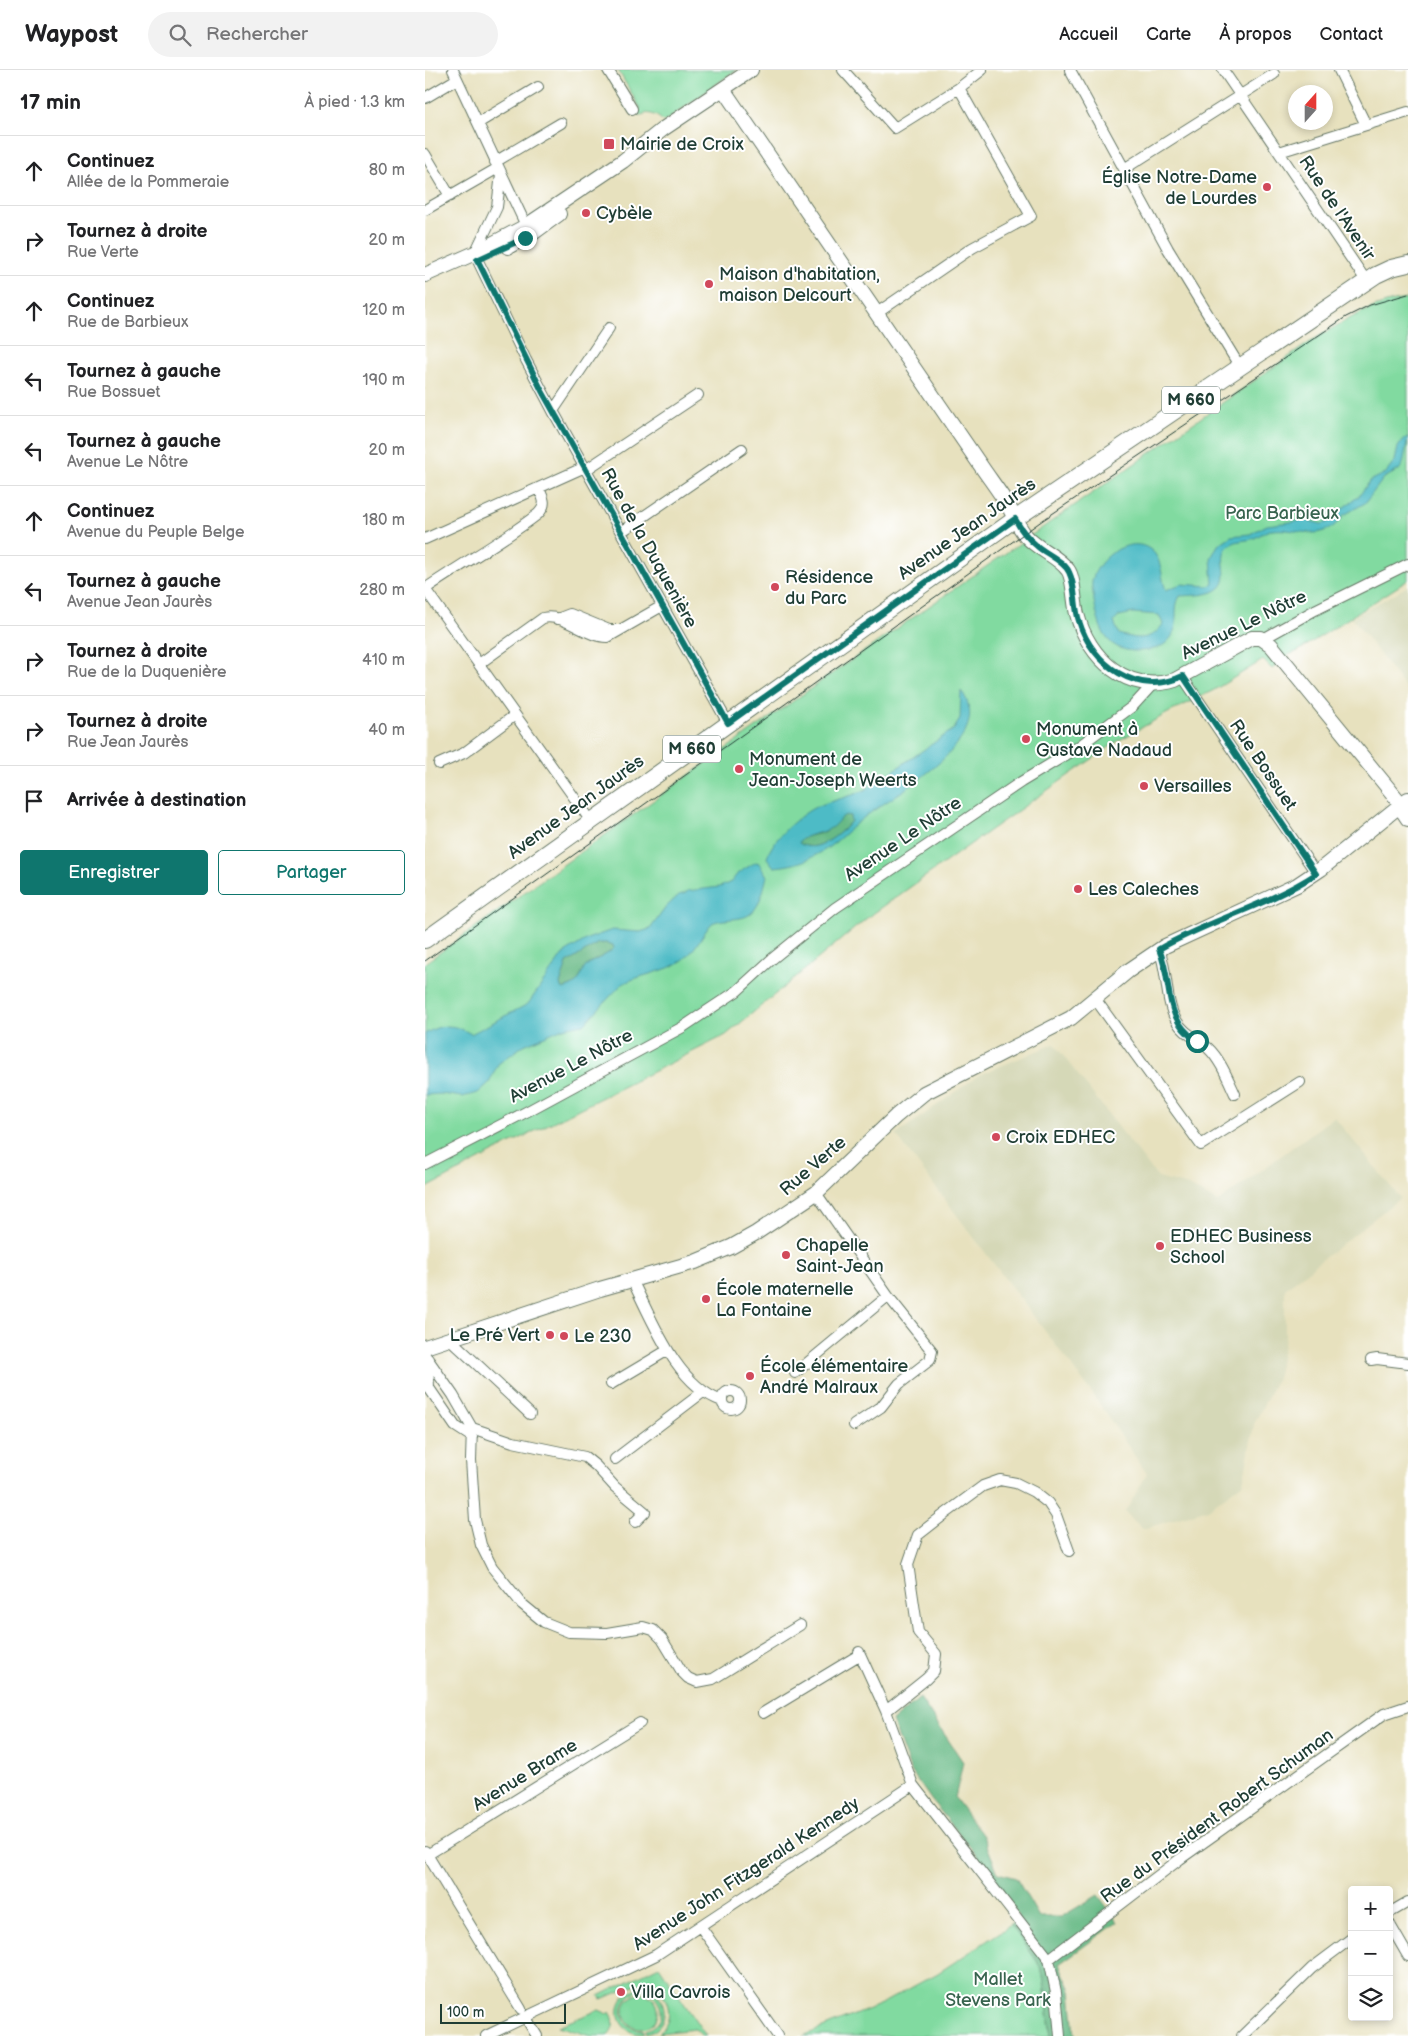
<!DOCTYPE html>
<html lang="fr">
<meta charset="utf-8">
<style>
:root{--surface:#fff;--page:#f2f2f2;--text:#202124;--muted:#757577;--line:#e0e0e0;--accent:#0f766e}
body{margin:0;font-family:"Balsamiq Sans",sans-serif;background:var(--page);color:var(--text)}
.controls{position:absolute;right:15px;bottom:15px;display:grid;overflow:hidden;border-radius:5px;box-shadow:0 2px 8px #0003}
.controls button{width:45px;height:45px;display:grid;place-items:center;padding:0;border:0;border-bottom:1px solid var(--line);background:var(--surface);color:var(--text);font:25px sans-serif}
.compass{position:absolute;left:863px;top:15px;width:45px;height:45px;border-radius:50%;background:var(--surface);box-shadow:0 2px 8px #0003;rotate:21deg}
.scale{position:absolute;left:15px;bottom:12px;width:126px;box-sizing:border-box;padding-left:5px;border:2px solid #1f3d34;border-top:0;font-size:14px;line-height:18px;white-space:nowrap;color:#1f3d34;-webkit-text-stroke:4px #fff;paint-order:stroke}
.stop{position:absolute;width:15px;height:15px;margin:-11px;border:4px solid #0f766e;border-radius:50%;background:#fff}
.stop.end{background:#0f766e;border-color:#fff;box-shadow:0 1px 5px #0008}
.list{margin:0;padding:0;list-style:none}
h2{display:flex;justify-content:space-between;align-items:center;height:65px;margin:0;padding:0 20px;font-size:21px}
h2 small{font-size:16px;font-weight:400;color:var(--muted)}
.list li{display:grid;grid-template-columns:32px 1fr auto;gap:15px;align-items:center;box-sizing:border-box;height:70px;padding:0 20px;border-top:1px solid var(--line)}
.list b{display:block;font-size:19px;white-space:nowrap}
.list p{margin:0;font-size:16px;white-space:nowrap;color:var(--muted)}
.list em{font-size:16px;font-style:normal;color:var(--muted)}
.actions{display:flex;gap:10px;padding:15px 20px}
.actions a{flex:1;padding:11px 0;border:1px solid var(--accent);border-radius:5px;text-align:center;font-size:18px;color:var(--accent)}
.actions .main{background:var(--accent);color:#fff}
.icon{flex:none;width:28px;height:28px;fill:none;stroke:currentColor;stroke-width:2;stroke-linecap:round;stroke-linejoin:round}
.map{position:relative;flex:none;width:983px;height:1966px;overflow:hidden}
header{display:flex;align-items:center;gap:30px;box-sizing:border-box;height:70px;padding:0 25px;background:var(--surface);border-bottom:1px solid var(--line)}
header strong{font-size:24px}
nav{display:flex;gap:28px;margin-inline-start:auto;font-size:18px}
.search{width:350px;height:45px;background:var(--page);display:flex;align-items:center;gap:12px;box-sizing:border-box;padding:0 18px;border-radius:28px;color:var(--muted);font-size:19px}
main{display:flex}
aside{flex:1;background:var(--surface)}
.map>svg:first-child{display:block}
.built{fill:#d5d8b7}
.green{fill:#81daa0;stroke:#508c6a}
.forest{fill:#68ba86;stroke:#447c5d}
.water{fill:#4dbbc6;stroke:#367c7d;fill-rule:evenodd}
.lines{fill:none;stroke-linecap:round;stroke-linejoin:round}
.street-casing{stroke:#657664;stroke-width:12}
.secondary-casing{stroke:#657664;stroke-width:16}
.primary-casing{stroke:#657664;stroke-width:18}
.street{stroke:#fff;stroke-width:10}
.secondary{stroke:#fff;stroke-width:14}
.primary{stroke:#fff;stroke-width:16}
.tram{stroke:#1f3d34;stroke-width:1}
.route{stroke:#0f766e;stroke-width:6}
.poi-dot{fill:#d1495b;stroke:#fff;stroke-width:2}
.labels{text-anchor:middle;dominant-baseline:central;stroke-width:4;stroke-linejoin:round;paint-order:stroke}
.shield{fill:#fff;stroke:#627771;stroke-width:1}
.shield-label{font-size:16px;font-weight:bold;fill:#1f3d34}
.poi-label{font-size:18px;fill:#1f3d34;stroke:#fff;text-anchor:start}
.street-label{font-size:18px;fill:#1f3d34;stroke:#fff}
.park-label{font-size:18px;fill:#38644f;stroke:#fff}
</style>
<header>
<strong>Waypost</strong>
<div class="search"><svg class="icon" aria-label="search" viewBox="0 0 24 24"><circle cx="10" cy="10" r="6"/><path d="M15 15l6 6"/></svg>Rechercher</div>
<nav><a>Accueil</a><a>Carte</a><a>À propos</a><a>Contact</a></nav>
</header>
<main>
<aside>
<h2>17 min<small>À pied · 1.3 km</small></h2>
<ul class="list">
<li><svg class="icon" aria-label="ahead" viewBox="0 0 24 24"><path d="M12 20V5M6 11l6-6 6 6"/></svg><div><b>Continuez</b><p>Allée de la Pommeraie</p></div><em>80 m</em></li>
<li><svg class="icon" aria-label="right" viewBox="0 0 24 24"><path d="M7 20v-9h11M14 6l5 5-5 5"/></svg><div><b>Tournez à droite</b><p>Rue Verte</p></div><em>20 m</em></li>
<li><svg class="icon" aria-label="ahead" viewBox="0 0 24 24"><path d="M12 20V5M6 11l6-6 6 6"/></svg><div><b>Continuez</b><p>Rue de Barbieux</p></div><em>120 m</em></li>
<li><svg class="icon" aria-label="left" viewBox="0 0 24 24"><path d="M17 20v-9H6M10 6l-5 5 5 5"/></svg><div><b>Tournez à gauche</b><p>Rue Bossuet</p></div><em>190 m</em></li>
<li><svg class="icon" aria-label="left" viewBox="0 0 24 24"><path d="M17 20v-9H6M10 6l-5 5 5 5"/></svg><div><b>Tournez à gauche</b><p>Avenue Le Nôtre</p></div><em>20 m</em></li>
<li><svg class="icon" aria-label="ahead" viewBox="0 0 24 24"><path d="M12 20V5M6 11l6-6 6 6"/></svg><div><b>Continuez</b><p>Avenue du Peuple Belge</p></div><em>180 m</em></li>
<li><svg class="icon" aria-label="left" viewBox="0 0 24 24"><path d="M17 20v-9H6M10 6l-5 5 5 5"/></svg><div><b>Tournez à gauche</b><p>Avenue Jean Jaurès</p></div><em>280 m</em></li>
<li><svg class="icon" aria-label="right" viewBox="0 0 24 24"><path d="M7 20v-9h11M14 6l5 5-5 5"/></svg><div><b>Tournez à droite</b><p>Rue de la Duquenière</p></div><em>410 m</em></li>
<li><svg class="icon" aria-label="right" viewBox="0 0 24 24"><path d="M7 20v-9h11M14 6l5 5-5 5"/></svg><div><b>Tournez à droite</b><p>Rue Jean Jaurès</p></div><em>40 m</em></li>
<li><svg class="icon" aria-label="arrive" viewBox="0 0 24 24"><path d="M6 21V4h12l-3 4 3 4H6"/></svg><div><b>Arrivée à destination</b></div></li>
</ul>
<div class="actions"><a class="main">Enregistrer</a><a>Partager</a></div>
</aside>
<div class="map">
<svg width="983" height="1966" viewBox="0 0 983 1966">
<rect width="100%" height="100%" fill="#fff"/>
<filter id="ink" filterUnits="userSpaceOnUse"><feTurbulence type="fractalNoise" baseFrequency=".02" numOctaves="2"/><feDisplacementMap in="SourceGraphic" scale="10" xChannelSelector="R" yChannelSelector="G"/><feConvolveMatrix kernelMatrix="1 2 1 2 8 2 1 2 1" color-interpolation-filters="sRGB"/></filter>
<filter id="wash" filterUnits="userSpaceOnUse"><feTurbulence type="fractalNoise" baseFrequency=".0096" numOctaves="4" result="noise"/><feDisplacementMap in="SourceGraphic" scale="20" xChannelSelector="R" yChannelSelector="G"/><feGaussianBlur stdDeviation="1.12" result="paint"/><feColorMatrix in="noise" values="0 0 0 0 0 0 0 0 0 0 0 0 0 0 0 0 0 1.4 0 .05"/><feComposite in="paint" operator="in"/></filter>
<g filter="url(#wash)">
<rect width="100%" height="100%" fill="#e7e1be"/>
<path class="built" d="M 983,516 L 983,621 L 927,548 Z
M 629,974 L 733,1108 L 764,1116 L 793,1132 L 909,1047 L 975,1128 L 860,1219 L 860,1268 L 852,1308 L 829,1354 L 818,1413 L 783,1439 L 718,1459 L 700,1442 L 722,1404 L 667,1323 L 471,1065 L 554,1005 Z"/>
<path class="green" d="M 193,0 L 311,0 L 239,52 C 233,46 224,40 215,46 L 212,41 L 215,38 Z
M 983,229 L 983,510 L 873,581 L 863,585 L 847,599 L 838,590 L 789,620 L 741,644 L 693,671 L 571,756 L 442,848 L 301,965 L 88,1072 L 0,1119 L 0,893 L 402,607 L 888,270 C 918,252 948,232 983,229 Z
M 586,1855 L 612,1891 L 618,1905 L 626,1966 L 378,1966 L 456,1934 L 513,1903 Z
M 234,1896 L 281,1966 L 277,1966 L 270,1959 L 234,1963 C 247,1953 247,1931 233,1921 C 228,1918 223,1917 218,1916 L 217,1913 L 176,1929 L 174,1926 Z
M 215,1918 C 243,1918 249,1958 221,1964 L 220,1960 C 257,1952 222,1900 201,1930 C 191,1944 202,1960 218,1960 L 218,1964 C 188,1965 184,1924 215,1918 Z
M199 1941a17 17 0 1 1 34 0a17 17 0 1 1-34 0Z
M 174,1940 L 183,1944 L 185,1942 C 191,1951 189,1959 182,1966 L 166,1966 L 133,1956 Z"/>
<path class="forest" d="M 421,745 L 425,746 L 426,751 C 416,764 391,785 374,773 C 377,764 391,766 399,762 C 407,758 414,747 421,745 Z
M 173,873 L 183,873 L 188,875 L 189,878 C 183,885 173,888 165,893 C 151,903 162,913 137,919 L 135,914 L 142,893 Z
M 495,1628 L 538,1692 L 530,1728 L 558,1766 L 573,1803 L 591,1808 L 614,1847 L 636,1847 L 673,1825 L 693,1852 L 634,1894 L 646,1920 L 650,1966 L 626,1966 L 618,1905 L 612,1891 L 586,1855 L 593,1845 L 551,1784 L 507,1731 L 486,1701 L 467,1651 Z"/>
<path class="water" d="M 983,368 L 978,394 L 974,400 L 959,408 L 940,433 L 917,446 L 918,447 C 895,475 876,457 847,460 C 840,460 834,467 827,469 C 819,471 812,470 805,475 C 789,486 810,509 792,520 C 782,526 767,525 755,526 C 747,538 755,554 747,566 C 739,579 724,581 710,581 C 679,580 674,556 669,531 C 669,525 666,518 667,512 C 671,487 710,460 730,484 C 738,495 736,509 741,520 L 756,514 L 784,516 L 788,514 L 786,488 L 793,475 L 806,466 L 825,464 L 842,455 L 881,450 L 897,454 L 903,452 L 915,440 L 934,426 L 945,411 L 961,403 L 970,391 L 973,377 L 979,369 ZM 708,543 L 734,545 L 738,554 C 727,571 712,570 694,564 L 689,552 L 694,546 Z
M 536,621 C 540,625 541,629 543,634 C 558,678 465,727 437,749 C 420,762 410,776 389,786 C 377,793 362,796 349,797 L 342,788 C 346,770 376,743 393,736 C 408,730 425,727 440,720 L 529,659 L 535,649 ZM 421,745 L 425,746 L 426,751 C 416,764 391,785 374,773 C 377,764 398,764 406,758 C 412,754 415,747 421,745 Z
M 331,792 L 334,793 L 342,806 C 338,821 334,846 315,848 C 306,850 296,849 287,853 C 277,864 270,881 258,890 C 241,903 214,904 196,915 L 159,954 L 138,958 L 99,975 L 73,994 L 64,1013 L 53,1023 L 37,1027 L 16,1024 L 0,1025 L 0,964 C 17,953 29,954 46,964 L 103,934 L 138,884 L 162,869 L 187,860 L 215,862 L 225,859 L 241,837 L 254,825 L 261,823 L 262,821 L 295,817 L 306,812 L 313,803 ZM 173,873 L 183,873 L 188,875 L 189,878 C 183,885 173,888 165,893 C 151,903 161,914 137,919 L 135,914 L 142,893 Z"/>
</g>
<g filter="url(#ink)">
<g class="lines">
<defs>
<path id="street" d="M 28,0 L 104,162
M 183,0 L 207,39
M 418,0 L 470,58 L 534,18 L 557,0
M 645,0 L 743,179 L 815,297
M 798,0 L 942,212
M 914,0 L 941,55
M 0,28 L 32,9
M 53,53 L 113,17
M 854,82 L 983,42
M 0,84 L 25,126
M 70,92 L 136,53
M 699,99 L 849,4
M 76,104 L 72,137 L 50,183 L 54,193 L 101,290 L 128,341 L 303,653
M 0,140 L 73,98
M 452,243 L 547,178 L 606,146 L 534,18
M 128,341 L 184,258
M 162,399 L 273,325
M 196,462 L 317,379
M 0,469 L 160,397
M 0,519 L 166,751
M 0,519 C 38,493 77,472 113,444 C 122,435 119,429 114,419
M 132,549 L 145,544 L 184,560 L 195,560
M 838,569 L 890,540 L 983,494
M 54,594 L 118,548 C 140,543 161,568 183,567 L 237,536
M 757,606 L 891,803
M 14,694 L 39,683 L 90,645
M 734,879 C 743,901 740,931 751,950 C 759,964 772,968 783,978 C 795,989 803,1009 810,1024
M 671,930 L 776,1075 L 875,1012
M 0,1094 L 101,1042 L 258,957 L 312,921 L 347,889 L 410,838 L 596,712 L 649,680 L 708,636 L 728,614
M 391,1123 L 463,1226 L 507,1281 L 505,1290 L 474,1314 L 456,1337 L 429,1355
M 207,1210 C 228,1251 251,1315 297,1331
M 25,1269 L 105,1344
M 0,1285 L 28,1325 L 47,1358 L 46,1390 L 50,1450 L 56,1475 L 67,1497 L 97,1534 L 119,1552 L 144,1562 L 182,1563 L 218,1557 L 228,1560 L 237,1569 L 257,1602 L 263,1608 L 272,1612 L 288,1609 L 375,1555
M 3,1289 L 4,1318 L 30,1356 L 47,1367
M 946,1290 L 952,1289 L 983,1293
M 370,1303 L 463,1226
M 186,1314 L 243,1280
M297 1330a9 9 0 1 1 18 0a9 9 0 1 1-18 0Z
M 47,1358 L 88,1372 L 160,1387 L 171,1396 L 190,1417 L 220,1442 L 210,1452
M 190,1389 L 278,1322
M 434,1582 L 461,1641 L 488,1715 L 624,1889 L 631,1922 L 635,1966
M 461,1641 L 501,1609 L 509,1601 L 511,1584 L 493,1562 L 483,1494 L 493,1465 L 520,1444 L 558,1416 L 575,1410 L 591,1413 L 609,1422 L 623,1433 L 631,1445 L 644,1481
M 338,1643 L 434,1585
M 0,1781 L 96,1939
M 2,1785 L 215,1653
M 964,1843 L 983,1832
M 964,1853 L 983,1886
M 275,1856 L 353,1966
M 624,1889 L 755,1789 L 959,1644 L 983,1636
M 101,1948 L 112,1966
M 61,1966 L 231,1885 L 488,1715
M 817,1966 L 887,1898 L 927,1868"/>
<path id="secondary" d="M 298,19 L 558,399 C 567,412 576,424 584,437 C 589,447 594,458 601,466 C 613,480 633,486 643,500 C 649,508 649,533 652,544 C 663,588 703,625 750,610 L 827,568 L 836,568 L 846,575 L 977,735 L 979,743 L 983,749
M 83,177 L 108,163 L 134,144
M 0,205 L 50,183 L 101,156 L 198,91 L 238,59 L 326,0
M 0,1277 L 175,1219 L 270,1192 L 306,1177 L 331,1163 L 391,1123 L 471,1046 L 499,1023 L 646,948 L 703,901 L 740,876 L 872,815 L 896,799 L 983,729"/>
<path id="primary" d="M 0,870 L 590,449 L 951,205 L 966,198 L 983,194"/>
</defs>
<use href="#street" class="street-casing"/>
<use href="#secondary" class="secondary-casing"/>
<use href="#primary" class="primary-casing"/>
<use href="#street" class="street"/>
<use href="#secondary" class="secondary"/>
<use href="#primary" class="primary"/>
<path class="tram" d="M 0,891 L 618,450 L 921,247 L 945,235 L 983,224"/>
</g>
</g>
<g class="lines" filter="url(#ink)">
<path class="route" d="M 100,168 L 52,190 L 54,193 L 117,321 L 303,653 L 590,449 C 596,460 602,468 612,476 C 621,484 639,491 644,502 C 651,516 649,536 654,551 C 667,595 713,628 758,606 L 891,804 C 842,836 784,850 734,879 C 749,914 736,946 772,971"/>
</g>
<g class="poi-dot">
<rect x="178" y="68" width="12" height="12" rx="2.5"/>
<circle cx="842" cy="117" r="5"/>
<circle cx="161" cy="143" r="5"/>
<circle cx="284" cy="214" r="5"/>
<circle cx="350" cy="517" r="5"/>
<circle cx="601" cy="669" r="5"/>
<circle cx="314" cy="699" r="5"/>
<circle cx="719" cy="716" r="5"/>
<circle cx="653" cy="819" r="5"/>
<circle cx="571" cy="1067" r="5"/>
<circle cx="735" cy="1176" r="5"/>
<circle cx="361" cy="1185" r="5"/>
<circle cx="281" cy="1229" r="5"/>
<circle cx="125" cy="1265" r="5"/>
<circle cx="139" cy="1266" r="5"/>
<circle cx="325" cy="1306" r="5"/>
<circle cx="196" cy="1922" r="5"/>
</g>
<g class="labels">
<g class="shield">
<rect x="737" y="316.5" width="58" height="27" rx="4"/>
<rect x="238" y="665.5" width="58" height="27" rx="4"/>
</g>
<g class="shield-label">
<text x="766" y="330">M 660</text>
<text x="267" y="679">M 660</text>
</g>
<g class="poi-label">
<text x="195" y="74">Mairie de Croix</text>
<text x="832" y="107" text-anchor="end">Église Notre-Dame<tspan x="832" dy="21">de Lourdes</tspan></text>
<text x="171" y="143">Cybèle</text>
<text x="294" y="204">Maison d'habitation,<tspan x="294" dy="21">maison Delcourt</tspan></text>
<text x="360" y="507">Résidence<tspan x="360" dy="21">du Parc</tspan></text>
<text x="611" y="659">Monument à<tspan x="611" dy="21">Gustave Nadaud</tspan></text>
<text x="324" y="689">Monument de<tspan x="324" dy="21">Jean-Joseph Weerts</tspan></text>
<text x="729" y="716">Versailles</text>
<text x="663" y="819">Les Caleches</text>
<text x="581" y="1067">Croix EDHEC</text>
<text x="745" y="1166">EDHEC Business<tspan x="745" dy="21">School</tspan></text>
<text x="371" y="1175">Chapelle<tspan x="371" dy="21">Saint-Jean</tspan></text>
<text x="291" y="1219">École maternelle<tspan x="291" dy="21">La Fontaine</tspan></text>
<text x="115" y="1265" text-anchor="end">Le Pré Vert</text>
<text x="149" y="1266">Le 230</text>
<text x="335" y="1296">École élémentaire<tspan x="335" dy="21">André Malraux</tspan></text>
<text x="206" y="1922">Villa Cavrois</text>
</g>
<g class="street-label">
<text transform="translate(912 138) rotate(56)">Rue de l'Avenir</text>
<text transform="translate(542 459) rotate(-35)">Avenue Jean Jaurès</text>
<text transform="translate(224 478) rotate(61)">Rue de la Duquenière</text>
<text transform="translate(819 555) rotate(-26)">Avenue Le Nôtre</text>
<text transform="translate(838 695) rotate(56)">Rue Bossuet</text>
<text transform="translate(151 737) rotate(-36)">Avenue Jean Jaurès</text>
<text transform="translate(478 769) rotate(-34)">Avenue Le Nôtre</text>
<text transform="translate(146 996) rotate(-28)">Avenue Le Nôtre</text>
<text transform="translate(388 1096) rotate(-41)">Rue Verte</text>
<text transform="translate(100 1705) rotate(-32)">Avenue Brame</text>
<text transform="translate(792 1746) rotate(-36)">Rue du Président Robert Schuman</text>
<text transform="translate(321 1804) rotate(-33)">Avenue John Fitzgerald Kennedy</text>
</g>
<g class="park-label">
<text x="857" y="443">Parc Barbieux</text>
<text x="573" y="1909">Mallet<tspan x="573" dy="21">Stevens Park</tspan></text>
</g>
</g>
</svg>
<div class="controls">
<button>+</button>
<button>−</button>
<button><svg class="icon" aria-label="layers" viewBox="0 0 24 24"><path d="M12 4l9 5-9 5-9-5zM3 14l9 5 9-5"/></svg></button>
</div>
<svg class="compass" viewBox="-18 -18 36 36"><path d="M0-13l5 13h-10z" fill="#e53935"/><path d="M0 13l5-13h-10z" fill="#757577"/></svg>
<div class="scale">100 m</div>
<div class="stop" style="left:772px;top:971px"></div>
<div class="stop end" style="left:100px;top:168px"></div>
</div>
</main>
